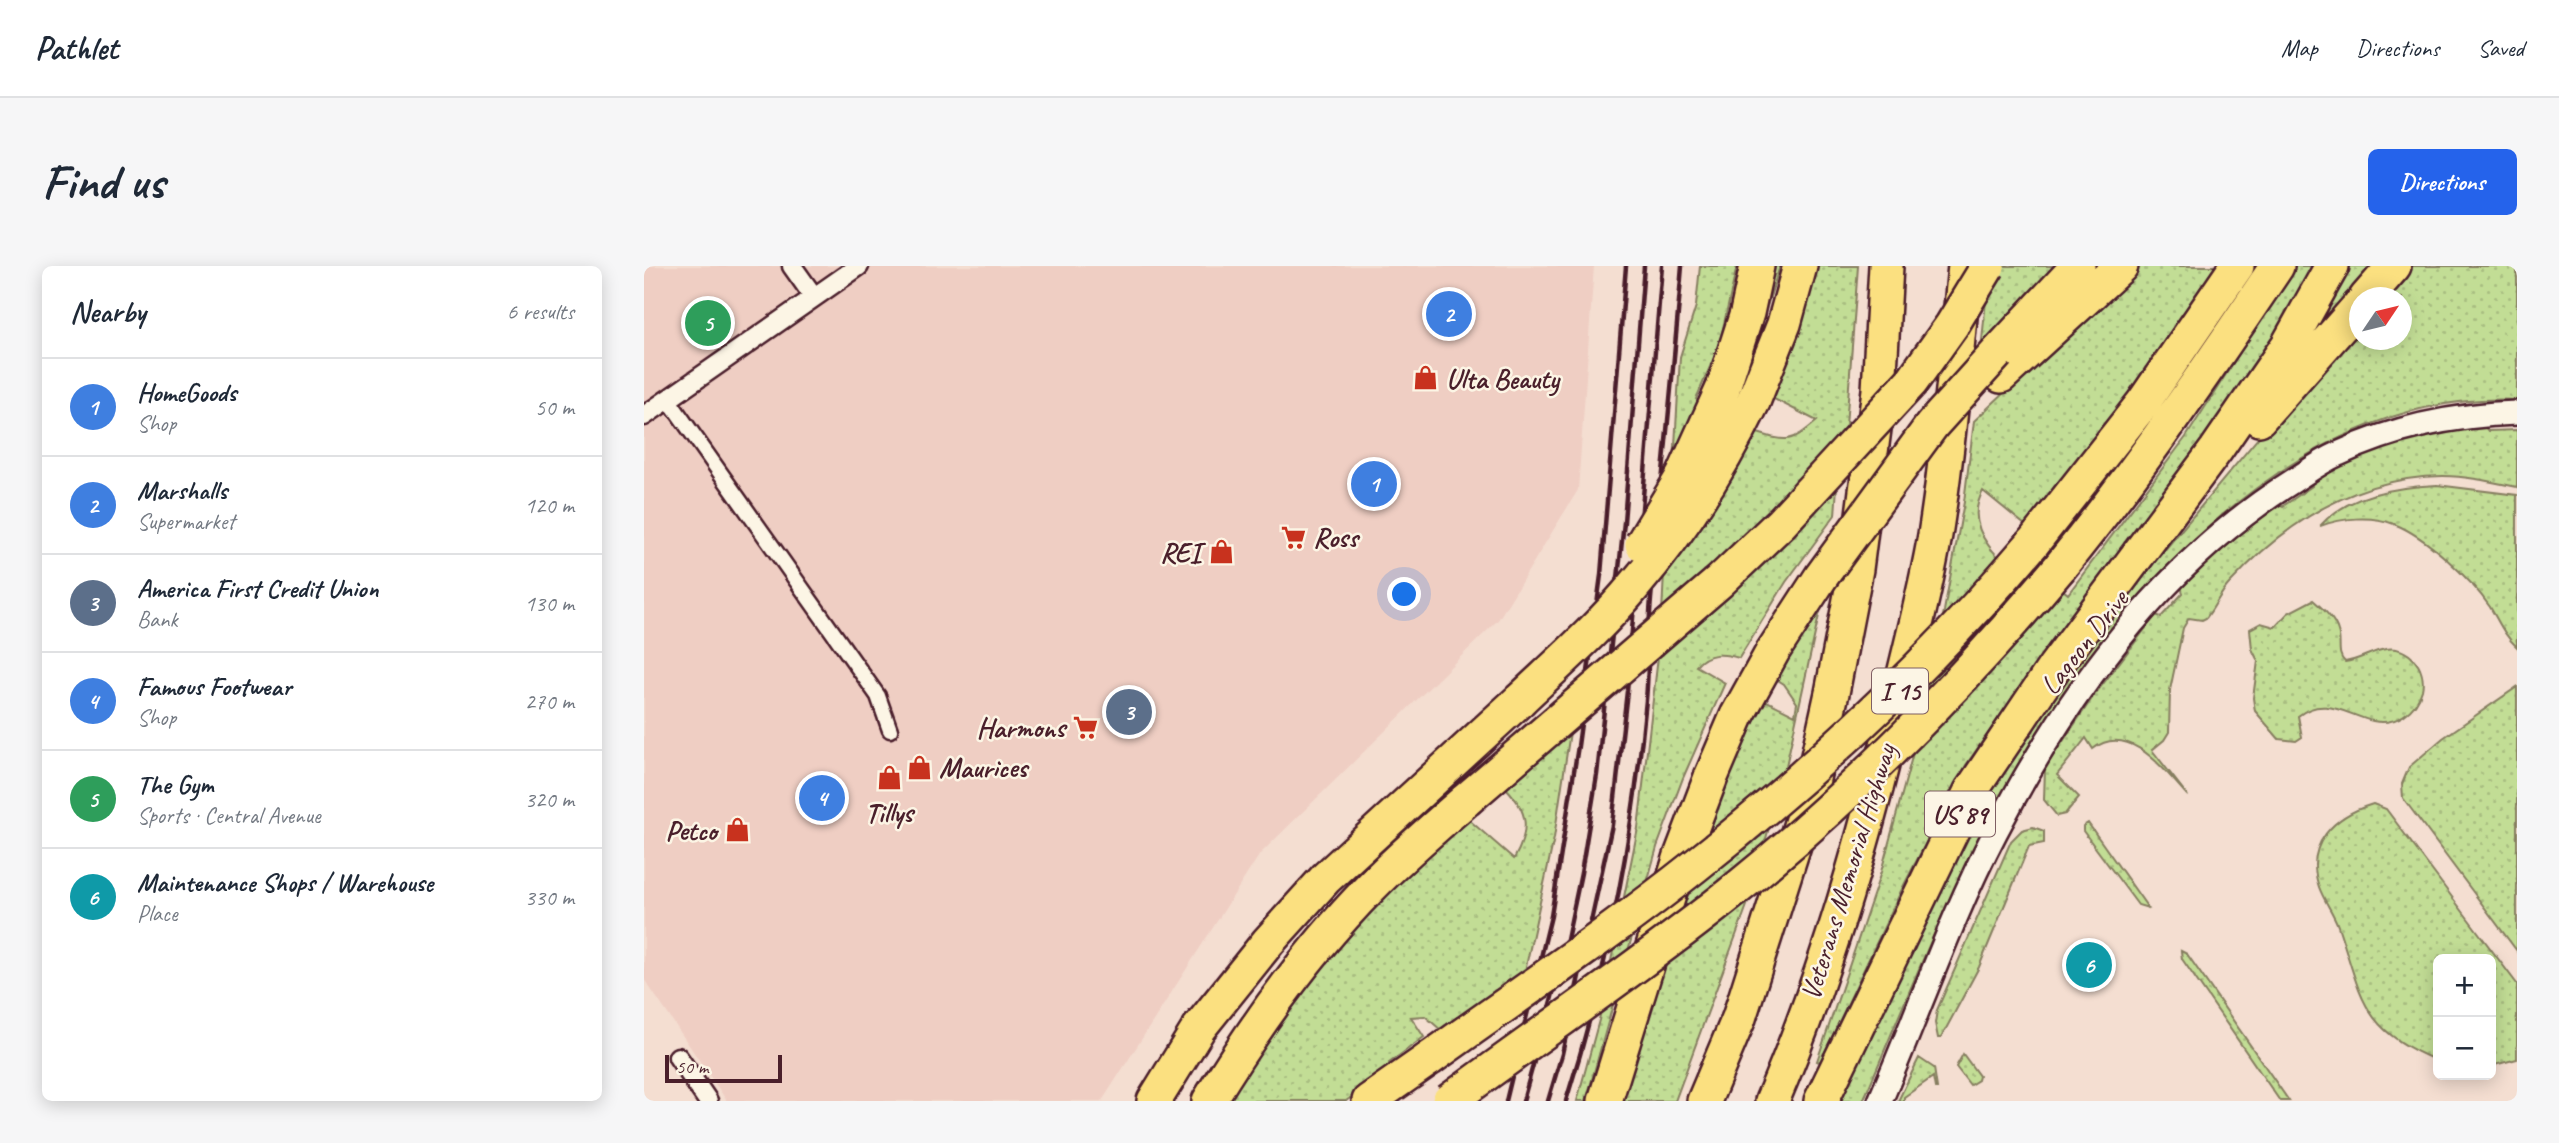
<!DOCTYPE html>
<meta charset="utf-8">
<style>
:root{--surface:#fff;--page:#f6f6f7;--text:#1f2937;--muted:#747a83;--line:#e0e1e3;--accent:#2563eb}
body{margin:0;font-family:Caveat,sans-serif;background:var(--page);color:var(--text)}
.controls{position:absolute;right:21px;bottom:21px;display:grid;overflow:hidden;border-radius:10px;box-shadow:0 4px 18px #0003}
.controls button{width:63px;height:63px;display:grid;place-items:center;padding:0;border:0;border-bottom:2px solid var(--line);background:var(--surface);color:var(--text);font:35px sans-serif}
.compass{position:absolute;left:1705px;top:21px;width:63px;height:63px;border-radius:50%;background:var(--surface);box-shadow:0 4px 18px #0003;rotate:55deg}
.scale{position:absolute;left:21px;bottom:18px;width:117px;box-sizing:border-box;padding-left:7px;border:4px solid #4a1f2b;border-top:0;font-size:19px;line-height:24px;white-space:nowrap;color:#4a1f2b;-webkit-text-stroke:5px #fcf5e5;paint-order:stroke}
.you{position:absolute;left:761px;top:329px;width:24px;height:24px;margin:-18px;border:5px solid #fff;border-radius:50%;background:#1a73e8;box-shadow:0 0 0 10px #1a73e833}
.badge{display:grid;place-items:center;width:46px;height:46px;border-radius:50%;background:var(--accent);color:#fff;font-size:23px;font-weight:700}
.pin{position:absolute;translate:-50% -50%;border:4px solid #fff;box-shadow:0 2px 7px #0006}
.list{margin:0;padding:0;list-style:none}
h2{display:flex;justify-content:space-between;align-items:center;height:91px;margin:0;padding:0 28px;font-size:30px}
h2 small{font-size:23px;font-weight:400;color:var(--muted)}
.list li{display:grid;grid-template-columns:46px 1fr auto;gap:21px;align-items:center;box-sizing:border-box;height:98px;padding:0 28px;border-top:2px solid var(--line)}
.list b{display:block;font-size:26px;white-space:nowrap}
.list p{margin:0;font-size:23px;white-space:nowrap;color:var(--muted)}
.list em{font-size:23px;font-style:normal;color:var(--muted)}
.map{position:relative;flex:none;width:1873px;height:835px;overflow:hidden;border-radius:10px}
header{display:flex;align-items:center;gap:42px;box-sizing:border-box;height:98px;padding:0 35px;background:var(--surface);border-bottom:2px solid var(--line)}
header strong{font-size:33px}
nav{display:flex;gap:38px;margin-inline-start:auto;font-size:24px}
.intro{display:flex;align-items:center;justify-content:space-between;box-sizing:border-box;height:168px;padding:0 42px}
h1{margin:0;font-size:49px}
.button{padding:18px 32px;border-radius:10px;background:var(--accent);color:#fff;font-size:24px;font-weight:700}
main{display:flex;gap:42px;padding:0 42px}
aside{flex:1;background:var(--surface);border-radius:10px;box-shadow:0 4px 18px #0003}
.map>svg:first-child{display:block}
.built{fill:#efcec3}
.grass{fill:url(#grass-dots);stroke:#867e60;stroke-width:2}
.lines{fill:none;stroke-linecap:round;stroke-linejoin:round}
.pedestrian-casing{stroke:#4a1f2b;stroke-width:19}
.minor-casing{stroke:#4a1f2b;stroke-width:23}
.tertiary-casing{stroke:#4a1f2b;stroke-width:28}
.motorway-casing{stroke:#4a1f2b;stroke-width:38}
.pedestrian{stroke:#fcf5e5;stroke-width:14}
.minor{stroke:#fcf5e5;stroke-width:18}
.tertiary{stroke:#fcf5e5;stroke-width:23}
.motorway{stroke:#fbe080;stroke-width:33}
.rail{stroke:#4a1f2b;stroke-width:4.5}
.motorway-bridge-casing{stroke:#4a1f2b;stroke-width:38;stroke-linecap:butt}
.motorway-bridge{stroke:#fbe080;stroke-width:33}
.labels{text-anchor:middle;dominant-baseline:central;stroke-width:5;stroke-linejoin:round;paint-order:stroke}
.shield{fill:#fcf5e5;stroke:#7f5f63;stroke-width:2}
.shield-label{font-size:26px;font-weight:bold;fill:#4a1f2b}
.poi-label{font-size:28px;font-weight:bold;fill:#4a1f2b;stroke:#fcf5e5;text-anchor:start}
.street-label{font-size:28px;fill:#4a1f2b;stroke:#fcf5e5}
</style>
<header>
<strong>Pathlet</strong>
<nav><a>Map</a><a>Directions</a><a>Saved</a></nav>
</header>
<div class="intro"><h1>Find us</h1><a class="button">Directions</a></div>
<main>
<aside>
<h2>Nearby<small>6 results</small></h2>
<ul class="list">
<li><span class="badge" style="background:#3f7fe0">1</span><div><b>HomeGoods</b><p>Shop</p></div><em>50 m</em></li>
<li><span class="badge" style="background:#3f7fe0">2</span><div><b>Marshalls</b><p>Supermarket</p></div><em>120 m</em></li>
<li><span class="badge" style="background:#5c6f8a">3</span><div><b>America First Credit Union</b><p>Bank</p></div><em>130 m</em></li>
<li><span class="badge" style="background:#3f7fe0">4</span><div><b>Famous Footwear</b><p>Shop</p></div><em>270 m</em></li>
<li><span class="badge" style="background:#2e9e5b">5</span><div><b>The Gym</b><p>Sports · Central Avenue</p></div><em>320 m</em></li>
<li><span class="badge" style="background:#0f9aa8">6</span><div><b>Maintenance Shops / Warehouse</b><p>Place</p></div><em>330 m</em></li>
</ul>
</aside>
<div class="map">
<svg width="1873" height="835" viewBox="0 0 1873 835">
<defs>
<pattern id="grass-dots" width="8" height="8" patternUnits="userSpaceOnUse" patternTransform="scale(1.75)"><rect width="8" height="8" fill="#c2dd95"/><path d="M2 2h.1M6 6h.1" fill="none" stroke="#a8bd81" stroke-width="1.8" stroke-linecap="round"/></pattern>
</defs>
<rect width="100%" height="100%" fill="#f4ded1"/>
<filter id="ink" filterUnits="userSpaceOnUse"><feTurbulence type="fractalNoise" baseFrequency=".0143" numOctaves="2"/><feDisplacementMap in="SourceGraphic" scale="14" xChannelSelector="R" yChannelSelector="G"/><feConvolveMatrix kernelMatrix="1 2 1 2 8 2 1 2 1" color-interpolation-filters="sRGB"/></filter>
<g filter="url(#ink)">
<path class="built" d="M 0,0 L 950,0 L 934,224 L 854,354 L 616,588 L 458,835 L 83,835 L 0,713 Z"/>
<path class="grass" d="M 1056,0 L 1093,0 L 1075,80 L 1052,133 L 1059,137 L 1030,198 L 1036,91 L 1052,40 Z
M 1124,0 L 1136,0 L 1105,95 L 1099,92 Z
M 1173,0 L 1214,0 L 1202,160 L 1127,247 L 1018,347 L 1020,307 L 1110,166 C 1143,176 1146,178 1173,155 L 1126,131 L 1153,68 Z
M 1357,0 L 1411,0 L 1378,41 L 1337,85 L 1343,24 Z
M 1495,0 L 1572,0 L 1481,132 L 1381,259 L 1339,225 C 1312,273 1377,309 1409,336 L 1419,324 L 1424,328 L 1542,171 L 1651,0 L 1670,0 L 1625,78 L 1548,194 L 1395,394 L 1322,499 L 1259,621 L 1176,796 L 1173,795 L 1237,606 L 1269,487 L 1300,345 L 1320,236 L 1330,155 Z
M 1703,0 L 1731,0 L 1659,87 Z
M 1762,0 L 1873,0 L 1873,134 C 1643,122 1452,352 1354,535 C 1302,632 1262,735 1219,835 L 1194,835 L 1339,536 L 1408,432 L 1509,298 L 1715,51 L 1716,74 L 1758,74 L 1758,32 L 1733,31 Z
M 1840,160 L 1844,165 L 1873,164 L 1873,221 C 1849,216 1824,210 1799,210 C 1712,211 1643,255 1586,317 C 1576,327 1571,341 1562,352 L 1558,354 L 1545,352 L 1539,362 L 1526,424 L 1525,466 L 1520,474 L 1508,484 L 1544,530 C 1521,505 1485,455 1449,483 L 1442,472 L 1413,509 L 1435,531 L 1421,548 L 1413,550 L 1400,534 L 1401,502 L 1449,431 L 1512,349 L 1517,351 L 1539,327 L 1537,321 L 1591,269 L 1634,237 L 1639,240 L 1668,220 L 1667,215 C 1725,179 1773,168 1840,160 Z
M 1793,219 L 1873,229 L 1873,381 C 1860,369 1855,356 1846,341 C 1826,312 1783,271 1750,258 C 1727,249 1698,252 1676,260 C 1704,228 1753,221 1793,219 Z
M 1193,221 L 1191,249 L 1142,316 L 1095,392 C 1079,387 1064,386 1052,400 L 1081,417 L 1039,512 L 1013,581 L 942,835 L 933,835 L 955,754 L 994,562 L 1014,391 L 1106,311 Z
M 1179,331 L 1142,500 L 1105,634 L 1031,835 L 977,835 L 1063,560 L 1119,433 L 1151,449 L 1153,437 L 1140,418 L 1129,411 Z
M 1669,334 C 1678,342 1691,353 1694,365 C 1698,376 1692,388 1701,396 C 1716,394 1728,385 1742,383 C 1764,379 1783,402 1778,424 C 1772,446 1751,460 1729,455 C 1703,449 1680,429 1654,450 L 1658,471 L 1652,475 L 1635,473 L 1611,445 L 1609,432 L 1614,395 L 1608,383 L 1606,363 L 1617,357 L 1631,361 L 1644,347 Z
M 1873,421 L 1873,685 L 1759,532 L 1758,518 L 1765,501 L 1799,472 Z
M 926,466 L 910,572 L 881,705 L 798,765 L 781,750 L 767,751 L 780,771 L 745,797 L 747,802 L 702,835 L 584,835 C 624,771 667,709 719,653 C 752,618 789,585 824,553 L 870,593 C 886,564 885,546 862,522 Z
M 1729,538 L 1742,543 L 1873,718 L 1873,793 L 1847,800 L 1847,693 L 1794,693 L 1794,795 C 1716,764 1718,730 1694,660 C 1689,646 1680,635 1675,621 C 1660,578 1690,550 1729,538 Z
M 1444,557 L 1504,642 L 1494,639 L 1439,565 L 1439,560 Z
M 1389,561 L 1400,565 L 1400,577 L 1385,580 L 1335,701 L 1297,772 L 1294,772 L 1291,757 L 1293,744 L 1367,575 L 1378,564 Z
M 1537,685 L 1543,688 L 1645,835 L 1636,835 L 1538,693 Z
M 1319,788 L 1335,810 L 1334,814 L 1326,819 L 1312,801 Z
M 1275,792 L 1290,802 L 1293,822 L 1291,822 L 1289,811 L 1260,831 L 1260,835 L 1254,835 Z"/>
<g class="lines">
<defs>
<path id="pedestrian" d="M 24,133 L 234,430 L 246,464"/>
<path id="minor" d="M 148,0 L 170,31
M 0,150 L 215,0
M 34,791 L 64,835"/>
<path id="tertiary" d="M 1236,835 C 1275,746 1306,653 1351,567 C 1421,431 1517,298 1649,215 C 1663,206 1678,195 1694,188 C 1751,161 1810,149 1873,147"/>
<path id="motorway" d="M 1722,32 L 1750,0
M 1355,85 L 1434,0
M 1357,110 L 1477,0
M 1079,122 L 1103,47 L 1113,0
M 1109,136 L 1140,58 L 1156,0
M 1615,153 L 1716,39
M 1388,278 L 1499,137 L 1593,0
M 1416,301 C 1494,205 1564,103 1633,0
M 510,835 L 555,762 L 624,676 L 682,612 L 876,434
M 565,835 C 612,758 664,685 727,621 C 757,590 790,562 822,534
M 725,835 L 785,793
M 961,835 L 1037,590 L 1067,511 L 1093,450
M 1060,835 L 1095,752 L 1164,535 L 1188,427 L 1212,303 L 1235,124 L 1242,0
M 1128,835 C 1183,707 1223,566 1255,430 C 1267,377 1282,323 1291,269 C 1305,181 1312,89 1321,0
M 1177,835 L 1327,525 L 1411,400 L 1572,184 L 1644,79 L 1688,0"/>
</defs>
<use href="#pedestrian" class="pedestrian-casing"/>
<use href="#minor" class="minor-casing"/>
<use href="#tertiary" class="tertiary-casing"/>
<use href="#motorway" class="motorway-casing"/>
<use href="#pedestrian" class="pedestrian"/>
<use href="#minor" class="minor"/>
<use href="#tertiary" class="tertiary"/>
<use href="#motorway" class="motorway"/>
<path class="rail" d="M 862,835 L 907,650 L 934,480 L 957,309 L 982,0
M 879,835 L 920,688 L 937,607 L 953,509 L 980,256 L 1000,0
M 904,835 L 918,788 L 968,559 L 983,425 L 1018,0
M 922,835 C 963,706 989,569 1002,434 C 1005,401 1004,367 1007,333 C 1017,222 1029,111 1038,0"/>
<defs>
<path id="motorway-bridge" d="M 998,278 L 1039,210 L 1079,122
M 876,434 C 915,397 956,361 990,320 C 1038,264 1077,202 1109,136
M 1093,450 L 1129,385 L 1177,311 L 1288,159 L 1353,87
M 822,534 L 1075,316 L 1137,257 L 1268,115 L 1308,59 L 1344,0
M 785,793 C 874,729 966,668 1051,600 C 1174,503 1287,397 1388,278
M 805,835 C 898,766 995,701 1086,628 C 1207,531 1316,420 1416,301"/>
</defs>
<use href="#motorway-bridge" class="motorway-bridge-casing"/>
<use href="#motorway-bridge" class="motorway-bridge"/>
</g>
</g>
<defs>
<symbol id="shop-bare" viewBox="-9 -9 18 18"><path d="M-5-2.5h2.3a2.7 3.5 0 0 1 5.4 0H5L5.5 6h-11ZM-1.5-2.5h3a1.5 2.3 0 0 0-3 0Z" fill="#c8321e" stroke="#fcf5e5" stroke-width="2.5" paint-order="stroke"/></symbol>
<symbol id="supermarket-bare" viewBox="-9 -9 18 18"><path d="M-6-5.5h2.5l.6 2H6L4.5 2H-2.5L-4.4-4H-6ZM-1.5 3.2a1.3 1.3 0 1 0 .1 0ZM3 3.2a1.3 1.3 0 1 0 .1 0Z" fill="#c8321e" stroke="#fcf5e5" stroke-width="2.5" paint-order="stroke"/></symbol>
</defs>
<g fill-rule="evenodd">
<use href="#shop-bare" x="764" y="94" width="35" height="35"/>
<use href="#supermarket-bare" x="632" y="254" width="35" height="35"/>
<use href="#shop-bare" x="560" y="268" width="35" height="35"/>
<use href="#supermarket-bare" x="424" y="444" width="35" height="35"/>
<use href="#shop-bare" x="258" y="484" width="35" height="35"/>
<use href="#shop-bare" x="228" y="494" width="35" height="35"/>
<use href="#shop-bare" x="76" y="546" width="35" height="35"/>
</g>
<g class="labels">
<g class="shield">
<rect x="1228" y="402.5" width="56" height="45" rx="5"/>
<rect x="1281" y="525.5" width="70" height="45" rx="5"/>
</g>
<g class="shield-label">
<text x="1256" y="425">I 15</text>
<text x="1316" y="548">US 89</text>
</g>
<g class="poi-label">
<text x="802" y="112">Ulta Beauty</text>
<text x="669" y="271">Ross</text>
<text x="557" y="286" text-anchor="end">REI</text>
<text x="421" y="461" text-anchor="end">Harmons</text>
<text x="295" y="501">Maurices</text>
<text x="245" y="546" text-anchor="middle">Tillys</text>
<text x="73" y="564" text-anchor="end">Petco</text>
</g>
<g class="street-label">
<text transform="translate(1440 376) rotate(-52)">Lagoon Drive</text>
<text transform="translate(1204 606) rotate(-73)">Veterans Memorial Highway</text>
</g>
</g>
</svg>
<div class="controls">
<button>+</button>
<button>−</button>
</div>
<svg class="compass" viewBox="-18 -18 36 36"><path d="M0-13l5 13h-10z" fill="#e53935"/><path d="M0 13l5-13h-10z" fill="#747a83"/></svg>
<div class="scale">50 m</div>
<div class="you"></div>
<div class="pin badge" style="left:730px;top:218px;background:#3f7fe0">1</div>
<div class="pin badge" style="left:805px;top:48px;background:#3f7fe0">2</div>
<div class="pin badge" style="left:485px;top:446px;background:#5c6f8a">3</div>
<div class="pin badge" style="left:178px;top:532px;background:#3f7fe0">4</div>
<div class="pin badge" style="left:64px;top:57px;background:#2e9e5b">5</div>
<div class="pin badge" style="left:1445px;top:699px;background:#0f9aa8">6</div>
</div>
</main>
